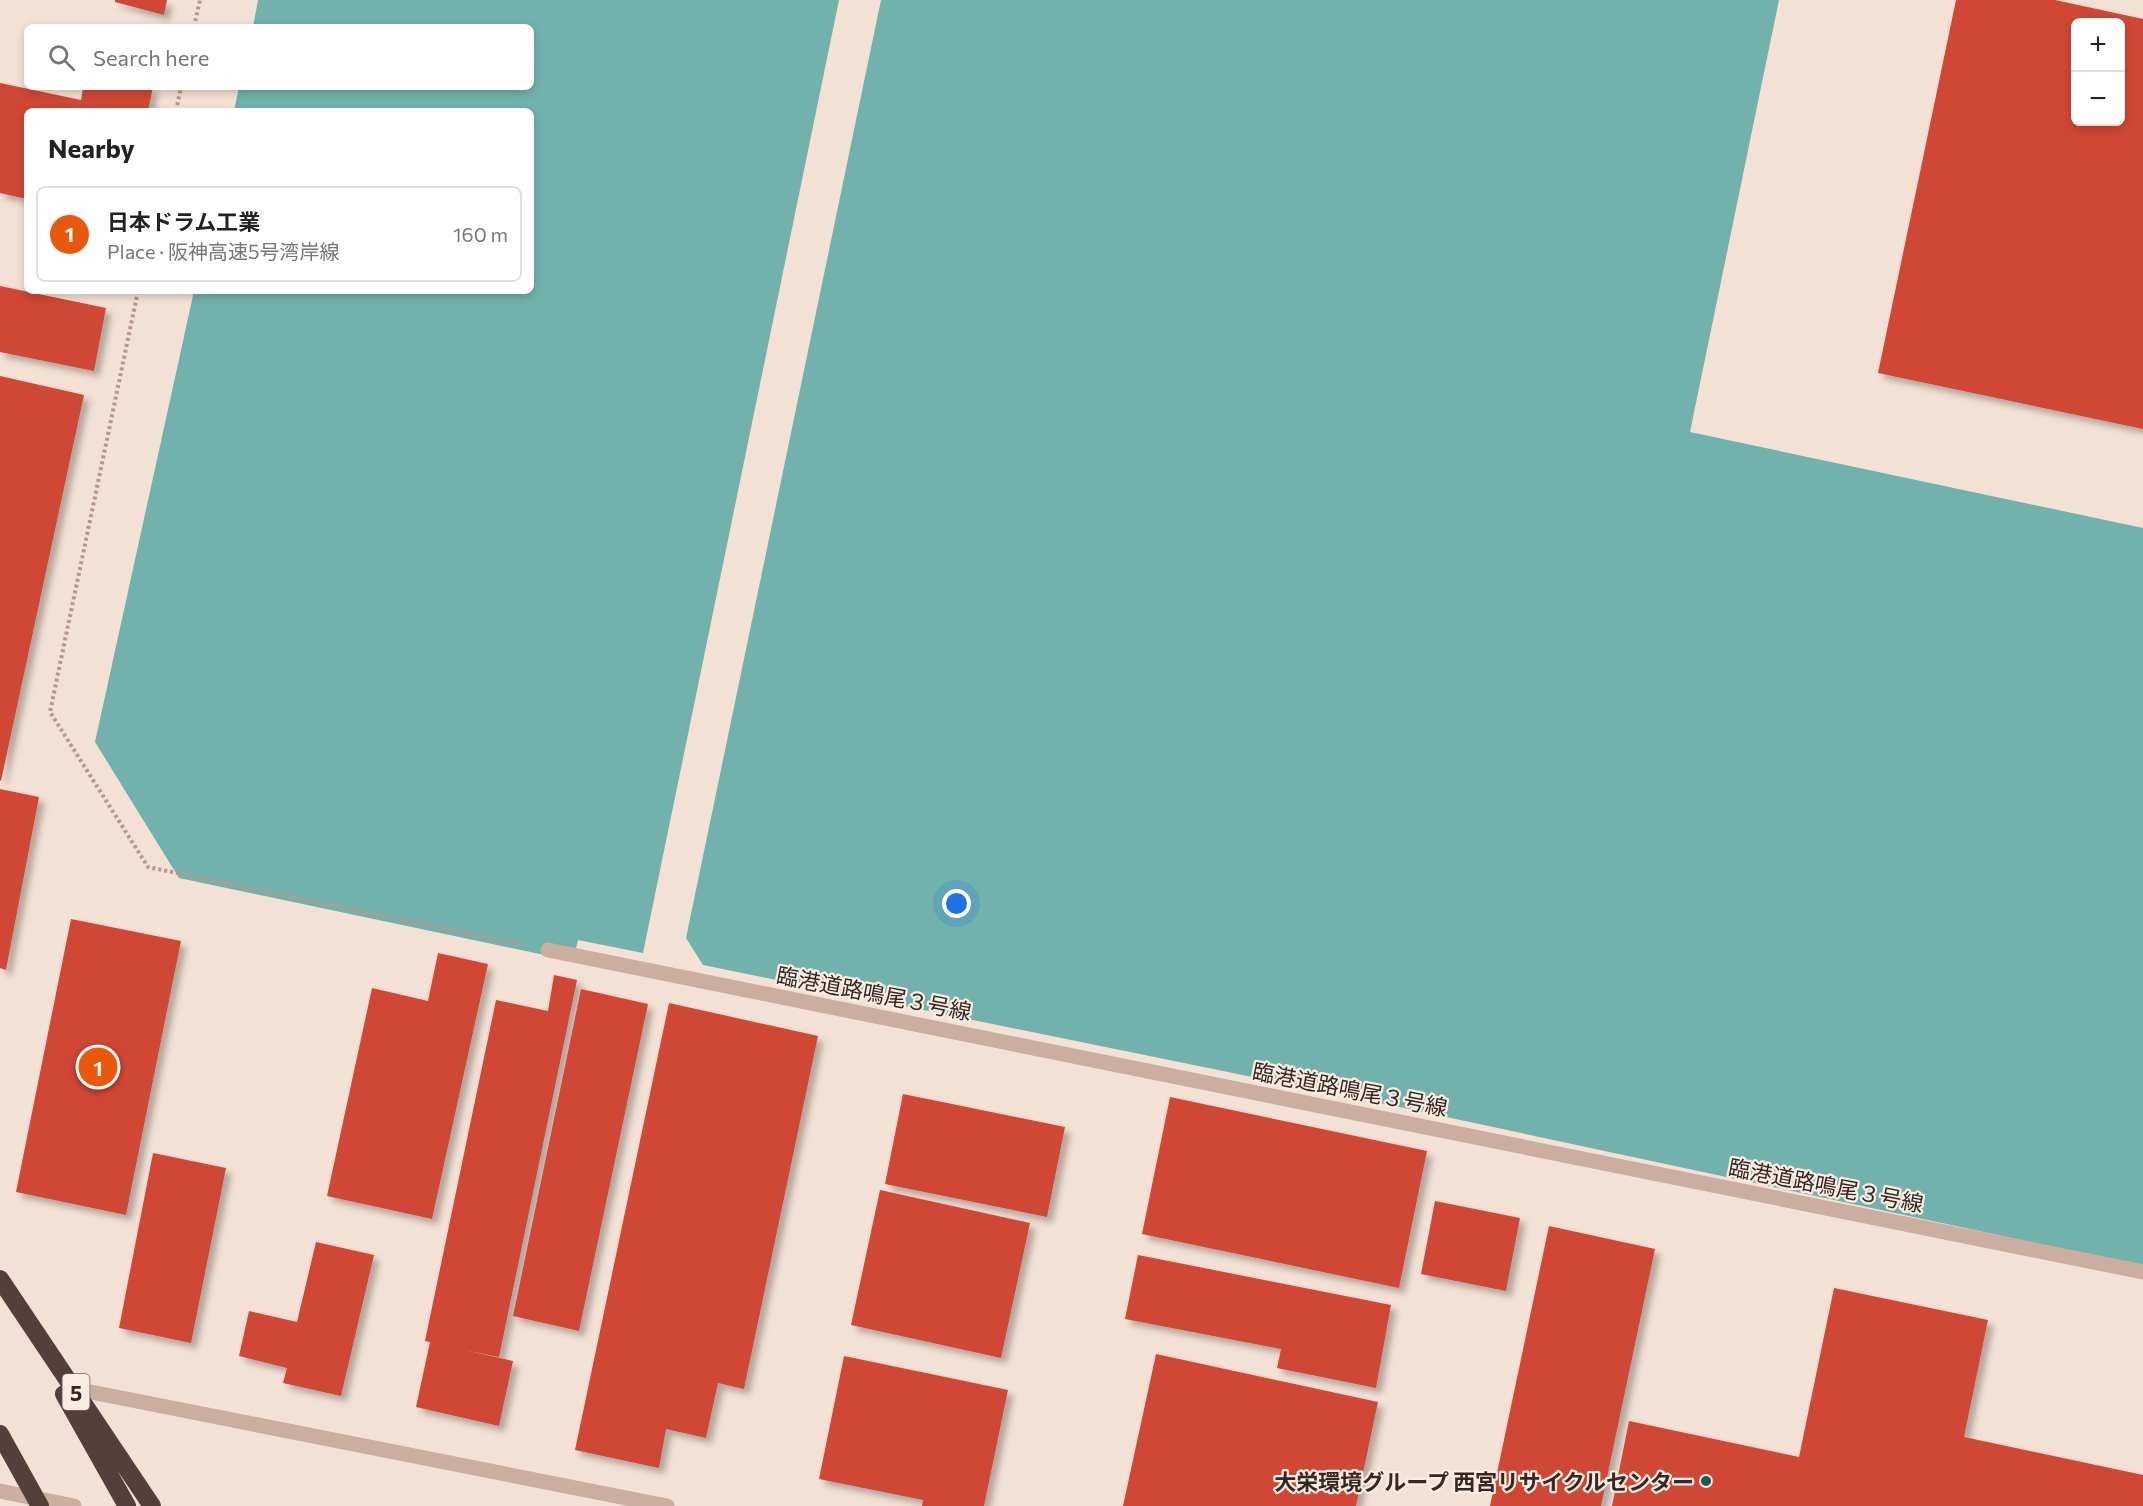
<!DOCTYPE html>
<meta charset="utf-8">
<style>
:root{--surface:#fff;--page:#f6f6f6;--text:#222;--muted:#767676;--line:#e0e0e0;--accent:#ea580c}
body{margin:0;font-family:Commissioner,"Noto Sans JP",sans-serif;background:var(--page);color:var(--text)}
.controls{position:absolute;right:18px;top:18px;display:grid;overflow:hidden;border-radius:9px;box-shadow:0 3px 9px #0003}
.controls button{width:54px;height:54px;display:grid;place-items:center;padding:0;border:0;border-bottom:2px solid var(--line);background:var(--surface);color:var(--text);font:30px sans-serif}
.you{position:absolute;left:957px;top:904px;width:21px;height:21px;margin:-15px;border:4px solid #fff;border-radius:50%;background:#1a73e8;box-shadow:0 0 0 9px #1a73e833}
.badge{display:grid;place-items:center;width:39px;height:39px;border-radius:50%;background:var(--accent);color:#fff;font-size:20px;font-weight:700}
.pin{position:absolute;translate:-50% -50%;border:3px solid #fff;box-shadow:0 2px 6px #0006}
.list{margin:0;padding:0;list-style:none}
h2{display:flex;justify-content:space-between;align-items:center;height:78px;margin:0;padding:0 24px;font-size:26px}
h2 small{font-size:20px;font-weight:400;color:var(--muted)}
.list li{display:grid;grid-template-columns:39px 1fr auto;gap:18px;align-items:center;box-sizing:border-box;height:96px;margin:0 12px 12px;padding:0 12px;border:2px solid var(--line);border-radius:9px}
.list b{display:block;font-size:22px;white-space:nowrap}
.list p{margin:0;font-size:20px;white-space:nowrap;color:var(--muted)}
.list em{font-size:20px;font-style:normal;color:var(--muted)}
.icon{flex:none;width:33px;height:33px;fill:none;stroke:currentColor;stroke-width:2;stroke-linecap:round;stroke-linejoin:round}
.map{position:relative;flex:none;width:2143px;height:1506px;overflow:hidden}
.search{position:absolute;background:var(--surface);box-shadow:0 3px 9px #0003;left:24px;top:24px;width:510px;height:66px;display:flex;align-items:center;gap:15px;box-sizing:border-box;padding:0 21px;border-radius:9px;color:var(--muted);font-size:22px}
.panel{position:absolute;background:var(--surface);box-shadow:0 3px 9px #0003;left:24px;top:108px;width:510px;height:186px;border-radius:9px}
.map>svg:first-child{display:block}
.water{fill:#72b2ac}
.building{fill:#d14635;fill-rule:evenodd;filter:url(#shadow)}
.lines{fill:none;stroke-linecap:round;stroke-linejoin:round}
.path{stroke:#b7988b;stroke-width:4;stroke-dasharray:3 3;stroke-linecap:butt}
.service{stroke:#cbaea0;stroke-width:15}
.minor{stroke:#cbaea0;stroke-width:15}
.tertiary{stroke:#cbaea0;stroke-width:15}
.motorway{stroke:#563f3a;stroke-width:18}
.motorway-bridge{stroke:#563f3a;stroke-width:18}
.poi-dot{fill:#175955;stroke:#faece1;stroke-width:2}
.labels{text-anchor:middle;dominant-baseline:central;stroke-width:4.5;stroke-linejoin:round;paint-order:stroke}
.shield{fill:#faece1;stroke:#70625d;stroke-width:1.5}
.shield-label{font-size:21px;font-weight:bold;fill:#352724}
.street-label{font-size:22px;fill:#352724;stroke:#faece1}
.poi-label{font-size:22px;font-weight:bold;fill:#352724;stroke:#faece1;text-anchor:end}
</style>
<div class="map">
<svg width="2143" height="1506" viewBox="0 0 2143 1506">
<defs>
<filter id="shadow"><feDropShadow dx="5.5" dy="5.5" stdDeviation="3" flood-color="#0004"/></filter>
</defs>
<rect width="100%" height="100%" fill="#f3e1d5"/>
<path class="water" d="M 258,0 L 839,0 L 643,953 L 578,940 L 573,961 L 179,878 L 95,742 L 194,291 L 531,291 L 531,111 L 234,111 L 239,87 L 531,87 L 531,27 L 253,27 Z
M 881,0 L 1779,0 L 1690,432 L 2143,528 L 2143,1266 L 1404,1108 L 703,965 L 686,938 Z"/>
<path class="building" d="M 115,0 L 167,0 L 164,15 L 115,2 Z
M 1956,0 L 2055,0 L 2143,19 L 2143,429 L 1878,373 ZM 2076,22 L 2120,22 L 2120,122 L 2076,122 Z
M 0,83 L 81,100 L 83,87 L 153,87 L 148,111 L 27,111 L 27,199 L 0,193 Z
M 0,286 L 106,308 L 94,371 L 0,352 Z
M 0,376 L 84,395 L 1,781 L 0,780 Z
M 0,789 L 39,797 L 6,970 L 0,968 Z
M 71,919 L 181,941 L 126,1215 L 16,1192 Z
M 438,953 L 488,964 L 432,1219 L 327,1196 L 372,988 L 428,1001 Z
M 554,975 L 577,980 L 499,1357 L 464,1350 L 513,1361 L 499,1426 L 416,1407 L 430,1342 L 425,1341 L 496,1000 L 548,1011 Z
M 581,989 L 648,1004 L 579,1331 L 513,1316 Z
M 669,1003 L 818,1036 L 744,1389 L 718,1383 L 706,1438 L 666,1429 L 659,1468 L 575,1450 Z
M 903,1094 L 1065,1127 L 1047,1217 L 885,1184 Z
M 1170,1097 L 1427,1151 L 1399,1288 L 1142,1234 Z
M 153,1153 L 226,1168 L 191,1343 L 119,1328 Z
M 880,1190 L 1030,1223 L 1001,1358 L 851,1325 Z
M 1435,1201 L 1520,1218 L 1506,1291 L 1421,1274 Z
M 1549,1226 L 1655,1249 L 1601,1506 L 1490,1506 Z
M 316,1242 L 374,1255 L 341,1396 L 283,1383 L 287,1368 L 239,1356 L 249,1311 L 297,1322 Z
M 1138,1255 L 1391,1305 L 1376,1388 L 1277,1368 L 1281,1349 L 1125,1319 Z
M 1834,1288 L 1988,1320 L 1964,1437 L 2143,1475 L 2143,1506 L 1612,1506 L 1629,1421 L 1799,1457 Z
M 1156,1354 L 1378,1402 L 1356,1506 L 1123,1506 Z
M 844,1356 L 1008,1390 L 984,1506 L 922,1506 L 923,1500 L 819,1479 Z"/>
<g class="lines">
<path class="path" d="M 194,27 L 200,0
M 176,111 L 181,87
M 138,291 L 50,712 L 148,867 L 524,945"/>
<path class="service" d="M 91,1392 L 667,1506"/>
<path class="minor" d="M 548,950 L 2143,1272"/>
<path class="tertiary" d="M 0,1491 L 74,1506"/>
<path class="motorway" d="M 0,1279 L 152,1506
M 64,1394 L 127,1506"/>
<path class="motorway-bridge" d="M 0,1434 L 40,1506"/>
</g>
<circle class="poi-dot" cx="1706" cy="1481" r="6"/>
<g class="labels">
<rect class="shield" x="62.5" y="1374" width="27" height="36" rx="4.5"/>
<g class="shield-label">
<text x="76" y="1392">5</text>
</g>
<g class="street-label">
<text transform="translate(874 993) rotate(11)">臨港道路鳴尾３号線</text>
<text transform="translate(1350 1089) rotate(11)">臨港道路鳴尾３号線</text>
<text transform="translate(1826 1185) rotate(11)">臨港道路鳴尾３号線</text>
</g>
<g class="poi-label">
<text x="1694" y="1481">大栄環境グループ 西宮リサイクルセンター</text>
</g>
</g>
</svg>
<div class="controls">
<button>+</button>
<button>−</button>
</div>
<div class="you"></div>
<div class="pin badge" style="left:98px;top:1067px">1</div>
<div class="search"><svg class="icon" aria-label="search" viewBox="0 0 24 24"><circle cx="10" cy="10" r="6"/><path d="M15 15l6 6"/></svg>Search here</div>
<section class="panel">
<h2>Nearby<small></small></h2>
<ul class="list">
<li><span class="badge">1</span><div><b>日本ドラム工業</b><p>Place · 阪神高速5号湾岸線</p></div><em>160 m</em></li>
</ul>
</section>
</div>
